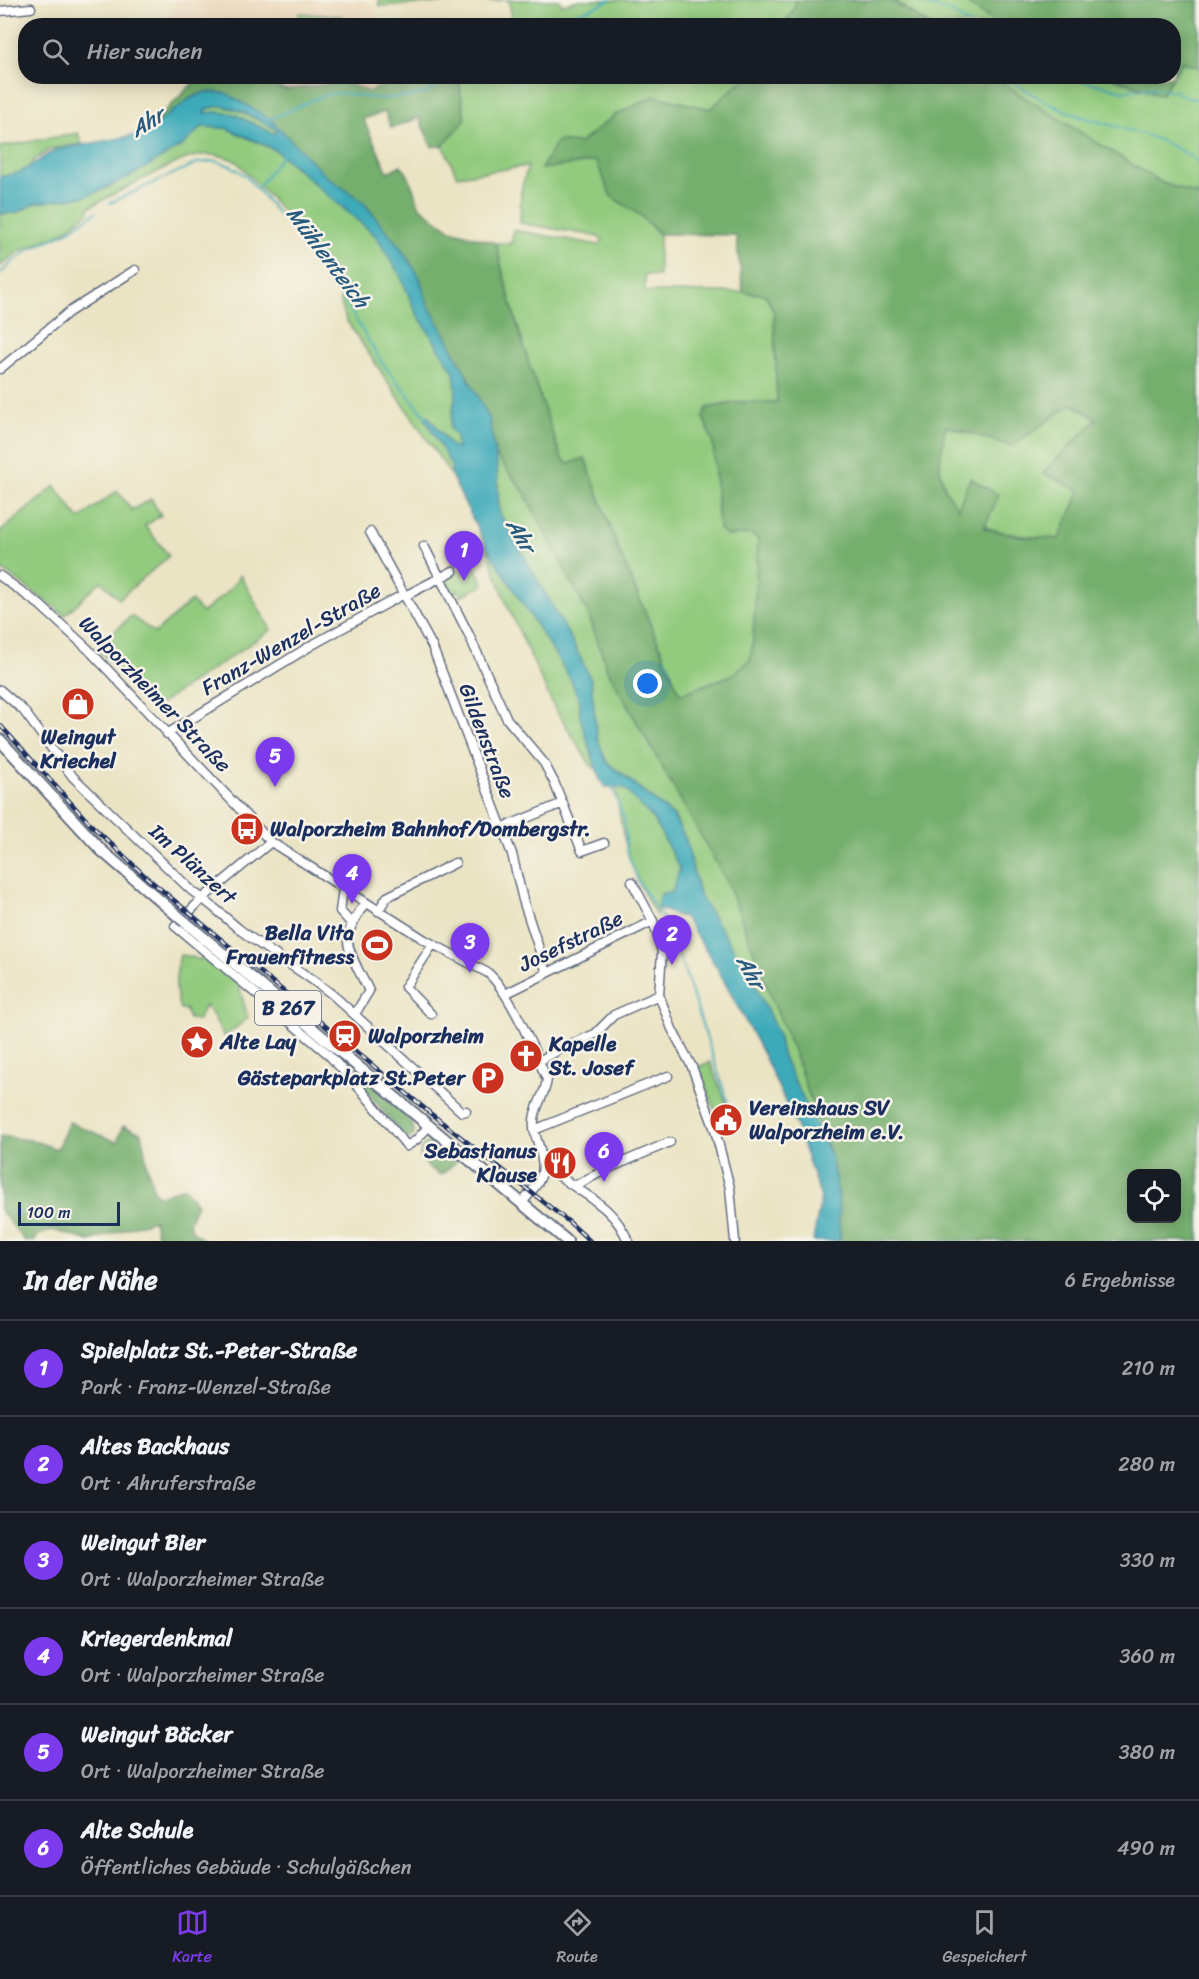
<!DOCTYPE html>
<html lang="de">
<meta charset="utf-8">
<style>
:root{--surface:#171b24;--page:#242831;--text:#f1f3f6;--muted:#9ea1a6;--line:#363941;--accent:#7c3aed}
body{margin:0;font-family:Sriracha,sans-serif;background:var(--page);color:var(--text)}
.controls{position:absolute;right:18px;bottom:18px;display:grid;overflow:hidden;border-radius:12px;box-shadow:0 3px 15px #0003}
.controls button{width:54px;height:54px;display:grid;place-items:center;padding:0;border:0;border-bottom:2px solid var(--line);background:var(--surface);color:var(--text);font:30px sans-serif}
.scale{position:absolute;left:18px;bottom:15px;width:102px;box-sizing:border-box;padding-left:6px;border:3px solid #1b2f5e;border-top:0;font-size:16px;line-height:21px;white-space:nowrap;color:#1b2f5e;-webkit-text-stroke:4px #f7f3e8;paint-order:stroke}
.you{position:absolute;left:648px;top:684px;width:21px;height:21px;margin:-15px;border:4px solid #fff;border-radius:50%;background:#1a73e8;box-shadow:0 0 0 9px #1a73e833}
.badge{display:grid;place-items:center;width:39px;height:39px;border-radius:50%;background:var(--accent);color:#fff;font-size:20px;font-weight:700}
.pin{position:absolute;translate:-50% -50px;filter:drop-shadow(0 2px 3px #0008)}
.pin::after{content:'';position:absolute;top:32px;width:21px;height:18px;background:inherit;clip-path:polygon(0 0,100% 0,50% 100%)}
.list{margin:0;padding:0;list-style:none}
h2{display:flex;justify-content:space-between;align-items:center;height:78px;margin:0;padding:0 24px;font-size:26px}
h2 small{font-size:20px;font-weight:400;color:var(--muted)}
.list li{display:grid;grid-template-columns:39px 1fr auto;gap:18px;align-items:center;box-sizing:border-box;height:96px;padding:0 24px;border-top:2px solid var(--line)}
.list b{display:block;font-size:22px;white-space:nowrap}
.list p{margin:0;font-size:20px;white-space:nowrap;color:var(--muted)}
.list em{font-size:20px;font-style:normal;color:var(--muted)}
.icon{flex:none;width:33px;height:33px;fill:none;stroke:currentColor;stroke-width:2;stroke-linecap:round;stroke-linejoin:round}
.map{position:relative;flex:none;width:1199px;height:1241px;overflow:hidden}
.search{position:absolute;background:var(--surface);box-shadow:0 3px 15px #0003;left:18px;right:18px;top:18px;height:66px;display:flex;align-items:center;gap:15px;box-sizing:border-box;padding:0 21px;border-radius:24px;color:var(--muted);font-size:22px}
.sheet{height:654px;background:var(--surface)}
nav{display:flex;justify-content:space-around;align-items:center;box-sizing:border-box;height:84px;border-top:2px solid var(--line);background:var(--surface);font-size:16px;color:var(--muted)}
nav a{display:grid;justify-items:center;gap:3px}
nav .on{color:var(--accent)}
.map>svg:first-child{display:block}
.built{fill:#ecd8ba}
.green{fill:#92cb7e;stroke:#567d6e;stroke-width:1.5}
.forest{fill:#75af6d;stroke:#486f66;stroke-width:1.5;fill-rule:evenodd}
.water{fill:#3caaba;stroke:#2c6c8c;stroke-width:1.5;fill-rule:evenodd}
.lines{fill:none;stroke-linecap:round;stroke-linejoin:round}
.stream{stroke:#3caaba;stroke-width:2}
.minor-casing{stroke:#646e82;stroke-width:11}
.major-casing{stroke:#646e82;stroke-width:14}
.minor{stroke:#fff;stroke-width:8}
.major{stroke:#fff;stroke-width:10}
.rail-casing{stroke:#1b2f5e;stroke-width:4.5}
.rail{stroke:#f7f3e8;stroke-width:2;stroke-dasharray:7;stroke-linecap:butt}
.major-bridge-casing{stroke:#646e82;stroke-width:14;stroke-linecap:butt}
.major-bridge{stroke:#fff;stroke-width:10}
.labels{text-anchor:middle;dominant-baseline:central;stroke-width:5;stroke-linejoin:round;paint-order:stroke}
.shield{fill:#f7f3e8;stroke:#5d6a87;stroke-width:1.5}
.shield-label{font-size:20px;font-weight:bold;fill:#1b2f5e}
.street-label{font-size:21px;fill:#1b2f5e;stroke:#f7f3e8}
.poi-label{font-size:21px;font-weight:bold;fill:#1b2f5e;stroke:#f7f3e8;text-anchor:start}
.water-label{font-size:22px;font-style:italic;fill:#275a7e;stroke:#f7f3e8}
</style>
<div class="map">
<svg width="1199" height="1241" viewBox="0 0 1199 1241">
<rect width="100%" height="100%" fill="#f7f3e8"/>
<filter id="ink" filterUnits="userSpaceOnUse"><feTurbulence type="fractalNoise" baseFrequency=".0167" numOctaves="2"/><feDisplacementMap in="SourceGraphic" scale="12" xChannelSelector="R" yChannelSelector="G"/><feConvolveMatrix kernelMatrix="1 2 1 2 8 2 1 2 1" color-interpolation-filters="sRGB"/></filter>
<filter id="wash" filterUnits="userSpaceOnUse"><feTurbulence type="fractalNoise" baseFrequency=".008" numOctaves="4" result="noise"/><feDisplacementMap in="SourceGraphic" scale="24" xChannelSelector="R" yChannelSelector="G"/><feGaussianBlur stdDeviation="1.35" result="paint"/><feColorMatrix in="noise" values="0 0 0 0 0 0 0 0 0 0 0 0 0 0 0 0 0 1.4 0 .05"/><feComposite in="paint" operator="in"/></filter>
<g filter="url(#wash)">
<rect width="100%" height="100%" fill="#ebe4c4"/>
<path class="built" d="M 178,0 L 363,0 L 375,8 L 377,25 L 161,26 Z
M 241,77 L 377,77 L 376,88 L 370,92 L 343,82 L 286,90 Z"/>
<path class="green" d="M 379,0 L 560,0 L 561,5 L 579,0 L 796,0 L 793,11 L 783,26 L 513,25 L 509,0 L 379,6 Z
M 893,0 L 963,0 L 998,25 L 929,25 Z
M 299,13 L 342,16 L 341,24 L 298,25 Z
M 1182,62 L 1199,67 L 1199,195 L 1162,183 L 1019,94 L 996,77 L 1112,77 L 1160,95 Z
M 477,76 L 746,77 L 710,109 L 655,96 L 615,115 L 580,143 L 541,169 L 596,161 L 611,196 L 641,216 L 659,234 L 659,276 L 645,275 L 645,292 L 743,292 L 766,295 L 774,313 L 777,402 L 738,402 L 703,417 L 713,442 L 719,529 L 727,536 L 751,534 L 758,539 L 753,642 L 750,660 L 732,675 L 680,694 L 618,548 L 585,458 L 568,464 L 561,457 C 536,386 512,317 496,243 L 512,243 L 513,230 L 599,245 L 603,240 L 596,236 L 520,223 L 521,190 L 528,166 L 457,176 L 443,145 L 465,121 L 459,80 Z
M 221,106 L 239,111 L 276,129 L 277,132 L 272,133 L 234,114 L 218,112 L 204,113 L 206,109 Z
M 202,127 L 226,128 L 275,150 L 376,236 L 400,275 L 416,312 L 454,372 L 456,392 L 450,428 L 456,435 L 457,449 L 452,447 L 428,416 L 425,418 L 452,467 L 451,475 L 346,320 L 340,300 L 345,289 L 304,234 L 237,162 C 226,156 215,154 202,155 C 190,156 178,162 167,167 C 140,180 114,194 88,208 L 89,212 C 79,219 69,230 58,235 C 37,245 16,249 0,267 L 0,214 L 16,213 L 36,203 L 86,196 L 102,190 L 138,172 L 182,145 Z
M 78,133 L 82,144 L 51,149 L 33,161 L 33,164 L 21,172 L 0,177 L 0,147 Z
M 1072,404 L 1097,419 L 1043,473 L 1080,491 L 1059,539 C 1015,536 957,533 943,481 C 941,475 938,469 939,463 C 939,451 943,438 946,426 L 1012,446 Z
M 494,453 L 524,492 L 589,616 L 607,669 L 728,884 L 766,984 L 793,1050 L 831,1157 L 782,1055 L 778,1034 L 752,978 L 699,895 L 686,840 L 674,816 L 606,761 L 597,737 L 591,680 L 571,639 L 499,512 L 497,466 Z
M 55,486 L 79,519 L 117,491 L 132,510 L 151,499 L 161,515 L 145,526 L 169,556 L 119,599 L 101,581 L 65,615 L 0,568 L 0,532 Z
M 485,544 L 570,678 L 580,702 L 580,717 L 596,768 L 591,766 L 554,707 L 507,605 Z
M 474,565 L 484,585 L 461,596 L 458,590 L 451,594 L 443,578 Z
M 240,575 L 271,630 L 154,708 L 97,648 L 131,616 L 155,633 L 191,601 L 202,613 C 217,599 229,594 240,575 Z
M 616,787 L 624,787 L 654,820 L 680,869 L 672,892 L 661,894 L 656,915 C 630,873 621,836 616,787 Z
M 180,955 L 189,956 L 200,960 L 203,956 L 238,982 L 248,1018 L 224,1037 L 213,1015 L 205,1006 L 198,1020 L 189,1019 L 185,1009 L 180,1009 C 174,990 175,975 180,955 Z
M 710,1062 L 727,1105 L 715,1110 L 698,1067 Z"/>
<path class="forest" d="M 796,0 L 891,0 L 929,25 L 783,25 L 793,11 Z
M 963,0 L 1199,0 L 1199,67 L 1182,62 L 1174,75 L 1174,26 L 998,25 Z
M 199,77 L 241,77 L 286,90 L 343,82 L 370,92 L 398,77 L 477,77 L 459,81 L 465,121 L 443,145 L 432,147 L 419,118 L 391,128 L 385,112 L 363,119 L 388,172 L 401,165 L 408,175 L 420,207 L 451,230 L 496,243 C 512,317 536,386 561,457 L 568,464 L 585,458 L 618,549 L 680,694 L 732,675 L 750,660 L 753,641 L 758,539 L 751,534 L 727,536 L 719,529 L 713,442 L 703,417 L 707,408 L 738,402 L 777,402 L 774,313 L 766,295 L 743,292 L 736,235 L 659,234 L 641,216 L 611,196 L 596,161 L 541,169 L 557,141 L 580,143 L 615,115 L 655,96 L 710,109 L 746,77 L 996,77 L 1019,94 L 1162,183 L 1199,195 L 1199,1241 L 840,1241 L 838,1194 L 831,1157 L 793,1050 L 766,984 L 728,884 L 607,669 L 589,616 L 524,492 L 494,453 L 489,418 L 445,334 L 428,305 L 419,276 L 399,246 L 363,202 L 326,176 L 295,147 L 281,130 L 205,92 L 191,98 L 142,134 ZM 1072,404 L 1097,419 L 1043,473 L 1080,491 L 1059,539 L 1019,536 L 984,528 L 999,495 L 970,478 L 958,508 C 933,477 939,462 946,426 L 1012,446 ZM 1132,1174 L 1176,1174 L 1176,1218 L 1132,1218 Z
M 1112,77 L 1173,77 L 1161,95 Z
M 337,1054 L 405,1115 L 413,1125 L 414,1135 L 410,1138 L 403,1136 Z
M 69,1122 L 117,1142 L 123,1126 L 142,1133 L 147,1166 L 154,1191 L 160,1196 L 184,1187 L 197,1204 L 189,1223 L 193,1232 L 205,1241 L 158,1241 L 154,1220 L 89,1241 L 53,1230 L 38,1235 L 35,1241 L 25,1241 L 0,1210 L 0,1136 L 31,1140 L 57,1149 Z
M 430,1142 L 440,1145 L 458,1160 L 441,1175 L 428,1167 L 420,1157 L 421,1149 L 424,1144 Z"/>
<path class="water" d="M 205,92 L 226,93 L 270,119 L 326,176 L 363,202 L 399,246 L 419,276 L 428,305 L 445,334 L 489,418 L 497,466 L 499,512 L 571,639 L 591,680 L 597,737 L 606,761 L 673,816 L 686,840 L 699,895 L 752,978 L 778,1034 L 782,1055 L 831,1157 L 838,1194 L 840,1241 L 813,1241 L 821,1198 L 796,1125 L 764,1056 L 716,966 L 685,918 L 659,909 L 658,900 L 661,894 L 672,892 L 680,869 L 654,820 L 624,788 L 605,787 L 600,780 L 580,717 L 580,702 L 570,678 L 485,544 L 451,475 L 452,467 L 425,418 L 428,416 L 452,447 L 457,449 L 456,435 L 450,428 L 456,392 L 454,372 L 416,312 L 400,275 L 376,236 L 275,150 L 258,142 L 226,128 L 202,127 L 183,145 L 138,172 L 102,190 L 86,196 L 36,203 L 16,213 L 0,214 L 0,177 L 21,172 L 55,150 L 142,134 L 191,98 ZM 221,106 C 240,108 259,120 276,129 L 277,132 L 272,133 L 234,114 L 218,112 L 204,113 L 206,109 Z"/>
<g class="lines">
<path class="stream" d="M 912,0 L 951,12 L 971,26
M 539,26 C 563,16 588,12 610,0
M 1005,76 C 1032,95 1059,111 1092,120 C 1130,131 1167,137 1199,163
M 1065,76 L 1123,91 L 1151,88 L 1175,91 L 1185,97 L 1199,100
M 268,120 L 326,94 L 342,93 L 383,99 L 402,96 L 405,98 L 426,93 L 451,76
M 257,189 L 282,155
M 110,203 L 197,163 L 215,161 L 231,166 L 246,176 L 300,239 L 335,285 L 382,363 L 427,418
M 0,274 L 11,263 L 30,249 L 67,232 L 96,212
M 612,787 L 624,819 L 627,851 L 638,881 L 667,925 L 683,966 L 728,1103"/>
</g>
</g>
<g filter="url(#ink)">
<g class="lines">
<defs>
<path id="minor" d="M 0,11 L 31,8
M 0,369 L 69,312 L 135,270
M 370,532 L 432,646 L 512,854 L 523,900 L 547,973
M 424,546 L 469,635 L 507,719 L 544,763 L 554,782 L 582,851 L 604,843
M 0,576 L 40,605 L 88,649 L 271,842 L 425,940 L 488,973 C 510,992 534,1051 547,1079 C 546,1094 535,1105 534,1120 C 533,1128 535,1135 538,1143 C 548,1175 542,1178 522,1203
M 405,596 L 453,571
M 0,690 L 23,710 L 73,777 L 192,891 C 209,902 223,916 239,929 C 270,953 304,972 334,996 L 462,1112 L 466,1111
M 167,734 L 312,645 L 404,594
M 502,828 L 563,803
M 271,842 L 203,898 L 175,926 L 327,1053 L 362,1091 L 407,1146 L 416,1140 L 429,1126
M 632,882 L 653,921 L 658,937 L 662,952 L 659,995 L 672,1029 L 692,1067 L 715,1130 L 730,1188 L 735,1241
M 343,889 L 340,911 L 352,924
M 378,911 L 387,897 L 455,863
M 505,994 L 653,921
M 355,1014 L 369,991 C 363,978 346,951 348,937 C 350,924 359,913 365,903
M 431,1014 L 405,987 L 433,944
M 539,1061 L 566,1046 L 595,1034 L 614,1015 L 659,995
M 534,1130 L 668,1076
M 544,1167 L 551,1169 C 580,1195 612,1202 628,1241
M 574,1186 L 607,1169 L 670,1142"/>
<path id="major" d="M 0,740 L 101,850 L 172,911
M 185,922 L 567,1241"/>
</defs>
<use href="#minor" class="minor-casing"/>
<use href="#major" class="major-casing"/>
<use href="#minor" class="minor"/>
<use href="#major" class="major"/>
<defs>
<path id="rail" d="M 0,725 L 91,825 L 146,877 L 430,1113 L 569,1222 L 590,1241"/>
</defs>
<use href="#rail" class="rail-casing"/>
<use href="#rail" class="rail"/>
<defs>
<path id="major-bridge" d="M 172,911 L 185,922"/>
</defs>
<use href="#major-bridge" class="major-bridge-casing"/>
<use href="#major-bridge" class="major-bridge"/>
</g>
</g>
<defs>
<symbol id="shop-disc" viewBox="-11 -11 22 22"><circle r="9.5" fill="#c8321e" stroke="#f7f3e8"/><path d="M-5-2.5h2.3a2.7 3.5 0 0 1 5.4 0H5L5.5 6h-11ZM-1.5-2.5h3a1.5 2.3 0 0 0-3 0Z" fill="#fff"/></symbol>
<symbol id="bus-disc" viewBox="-11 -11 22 22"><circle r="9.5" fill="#c8321e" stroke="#f7f3e8"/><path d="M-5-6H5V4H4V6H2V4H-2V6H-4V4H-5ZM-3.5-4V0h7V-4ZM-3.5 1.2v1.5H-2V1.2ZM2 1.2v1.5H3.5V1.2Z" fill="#fff"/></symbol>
<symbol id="stadium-disc" viewBox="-11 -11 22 22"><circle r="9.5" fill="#c8321e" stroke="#f7f3e8"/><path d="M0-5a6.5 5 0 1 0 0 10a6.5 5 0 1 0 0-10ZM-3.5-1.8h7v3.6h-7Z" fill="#fff"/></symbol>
<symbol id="station-disc" viewBox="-11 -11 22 22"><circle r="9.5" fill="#c8321e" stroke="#f7f3e8"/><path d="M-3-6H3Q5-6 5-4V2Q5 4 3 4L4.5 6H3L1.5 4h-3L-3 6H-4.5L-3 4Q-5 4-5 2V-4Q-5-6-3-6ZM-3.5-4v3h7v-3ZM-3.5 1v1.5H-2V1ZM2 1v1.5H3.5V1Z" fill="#fff"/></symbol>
<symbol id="sight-disc" viewBox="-11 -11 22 22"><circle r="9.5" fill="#c8321e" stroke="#f7f3e8"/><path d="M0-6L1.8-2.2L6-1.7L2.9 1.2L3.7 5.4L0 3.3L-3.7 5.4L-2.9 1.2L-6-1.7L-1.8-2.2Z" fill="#fff"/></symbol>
<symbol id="church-disc" viewBox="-11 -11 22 22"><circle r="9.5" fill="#c8321e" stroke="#f7f3e8"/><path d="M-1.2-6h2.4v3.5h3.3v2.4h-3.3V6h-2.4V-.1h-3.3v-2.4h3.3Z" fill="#fff"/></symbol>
<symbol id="parking-disc" viewBox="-11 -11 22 22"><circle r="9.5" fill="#c8321e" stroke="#f7f3e8"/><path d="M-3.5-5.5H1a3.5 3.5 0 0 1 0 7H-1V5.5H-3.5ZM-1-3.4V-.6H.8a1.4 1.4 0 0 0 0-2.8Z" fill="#fff"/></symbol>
<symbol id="civic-disc" viewBox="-11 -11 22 22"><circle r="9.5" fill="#c8321e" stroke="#f7f3e8"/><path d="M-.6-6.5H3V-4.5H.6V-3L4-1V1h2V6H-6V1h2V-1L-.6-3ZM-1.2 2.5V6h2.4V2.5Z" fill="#fff"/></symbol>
<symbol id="restaurant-disc" viewBox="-11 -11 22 22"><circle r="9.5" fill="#c8321e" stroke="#f7f3e8"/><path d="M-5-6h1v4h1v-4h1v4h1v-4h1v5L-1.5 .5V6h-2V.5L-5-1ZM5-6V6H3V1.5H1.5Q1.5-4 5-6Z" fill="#fff"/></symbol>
</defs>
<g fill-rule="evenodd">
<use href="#shop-disc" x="59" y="685" width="38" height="38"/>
<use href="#bus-disc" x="228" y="810" width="38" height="38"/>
<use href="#stadium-disc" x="358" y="926" width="38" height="38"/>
<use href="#station-disc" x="326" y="1017" width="38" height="38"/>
<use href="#sight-disc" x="178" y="1023" width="38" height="38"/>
<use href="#church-disc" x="507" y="1037" width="38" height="38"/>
<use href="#parking-disc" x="469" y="1059" width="38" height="38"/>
<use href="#civic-disc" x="707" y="1101" width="38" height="38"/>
<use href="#restaurant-disc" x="541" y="1144" width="38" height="38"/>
</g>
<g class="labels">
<rect class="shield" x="255" y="991" width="66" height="34" rx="4.5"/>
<g class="shield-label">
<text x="288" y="1008">B 267</text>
</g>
<g class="street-label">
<text transform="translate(291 639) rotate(-30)">Franz-Wenzel-Straße</text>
<text transform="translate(155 694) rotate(46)">Walporzheimer Straße</text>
<text transform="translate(487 741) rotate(69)">Gildenstraße</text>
<text transform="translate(193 864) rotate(42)">Im Plänzert</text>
<text transform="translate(571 941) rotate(-26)">Josefstraße</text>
</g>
<g class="poi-label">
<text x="78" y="737" text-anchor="middle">Weingut<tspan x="78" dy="24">Kriechel</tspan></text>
<text x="270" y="829">Walporzheim Bahnhof/Dombergstr.</text>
<text x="354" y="933" text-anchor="end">Bella Vita<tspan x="354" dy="24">Frauenfitness</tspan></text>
<text x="368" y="1036">Walporzheim</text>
<text x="220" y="1042">Alte Lay</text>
<text x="549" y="1044">Kapelle<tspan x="549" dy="24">St. Josef</tspan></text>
<text x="465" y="1078" text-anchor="end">Gästeparkplatz St.Peter</text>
<text x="749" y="1108">Vereinshaus SV<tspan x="749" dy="24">Walporzheim e.V.</tspan></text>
<text x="537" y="1151" text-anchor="end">Sebastianus<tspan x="537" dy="24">Klause</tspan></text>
</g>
<g class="water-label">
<text transform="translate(147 122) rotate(-32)">Ahr</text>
<text transform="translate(328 257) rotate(53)">Mühlenteich</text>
<text transform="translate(521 535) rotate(59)">Ahr</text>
<text transform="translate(751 972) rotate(61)">Ahr</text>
</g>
</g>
</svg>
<div class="controls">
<button><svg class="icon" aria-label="locate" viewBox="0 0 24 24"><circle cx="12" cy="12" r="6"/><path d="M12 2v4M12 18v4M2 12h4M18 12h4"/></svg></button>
</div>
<div class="scale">100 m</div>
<div class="you"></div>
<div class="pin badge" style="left:464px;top:581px">1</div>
<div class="pin badge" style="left:672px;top:965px">2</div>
<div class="pin badge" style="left:470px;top:973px">3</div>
<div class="pin badge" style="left:352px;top:904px">4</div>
<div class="pin badge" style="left:275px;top:787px">5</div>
<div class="pin badge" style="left:604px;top:1182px">6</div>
<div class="search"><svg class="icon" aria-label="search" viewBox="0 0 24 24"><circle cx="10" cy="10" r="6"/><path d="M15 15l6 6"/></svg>Hier suchen</div>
</div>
<section class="sheet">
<h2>In der Nähe<small>6 Ergebnisse</small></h2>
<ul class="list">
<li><span class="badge">1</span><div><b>Spielplatz St.-Peter-Straße</b><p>Park · Franz-Wenzel-Straße</p></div><em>210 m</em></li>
<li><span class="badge">2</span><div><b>Altes Backhaus</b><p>Ort · Ahruferstraße</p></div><em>280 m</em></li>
<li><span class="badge">3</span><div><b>Weingut Bier</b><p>Ort · Walporzheimer Straße</p></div><em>330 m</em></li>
<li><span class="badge">4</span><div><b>Kriegerdenkmal</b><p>Ort · Walporzheimer Straße</p></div><em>360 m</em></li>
<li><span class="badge">5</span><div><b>Weingut Bäcker</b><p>Ort · Walporzheimer Straße</p></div><em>380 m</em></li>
<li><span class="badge">6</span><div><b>Alte Schule</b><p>Öffentliches Gebäude · Schulgäßchen</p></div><em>490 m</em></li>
</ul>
</section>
<nav>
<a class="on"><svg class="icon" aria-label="map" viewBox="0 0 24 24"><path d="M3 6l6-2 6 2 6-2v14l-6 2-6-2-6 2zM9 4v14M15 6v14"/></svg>Karte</a>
<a><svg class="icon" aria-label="directions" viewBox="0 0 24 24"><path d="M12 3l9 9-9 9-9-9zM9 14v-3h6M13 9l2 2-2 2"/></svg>Route</a>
<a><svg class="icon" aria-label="saved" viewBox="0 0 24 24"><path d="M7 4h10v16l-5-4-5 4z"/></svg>Gespeichert</a>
</nav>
